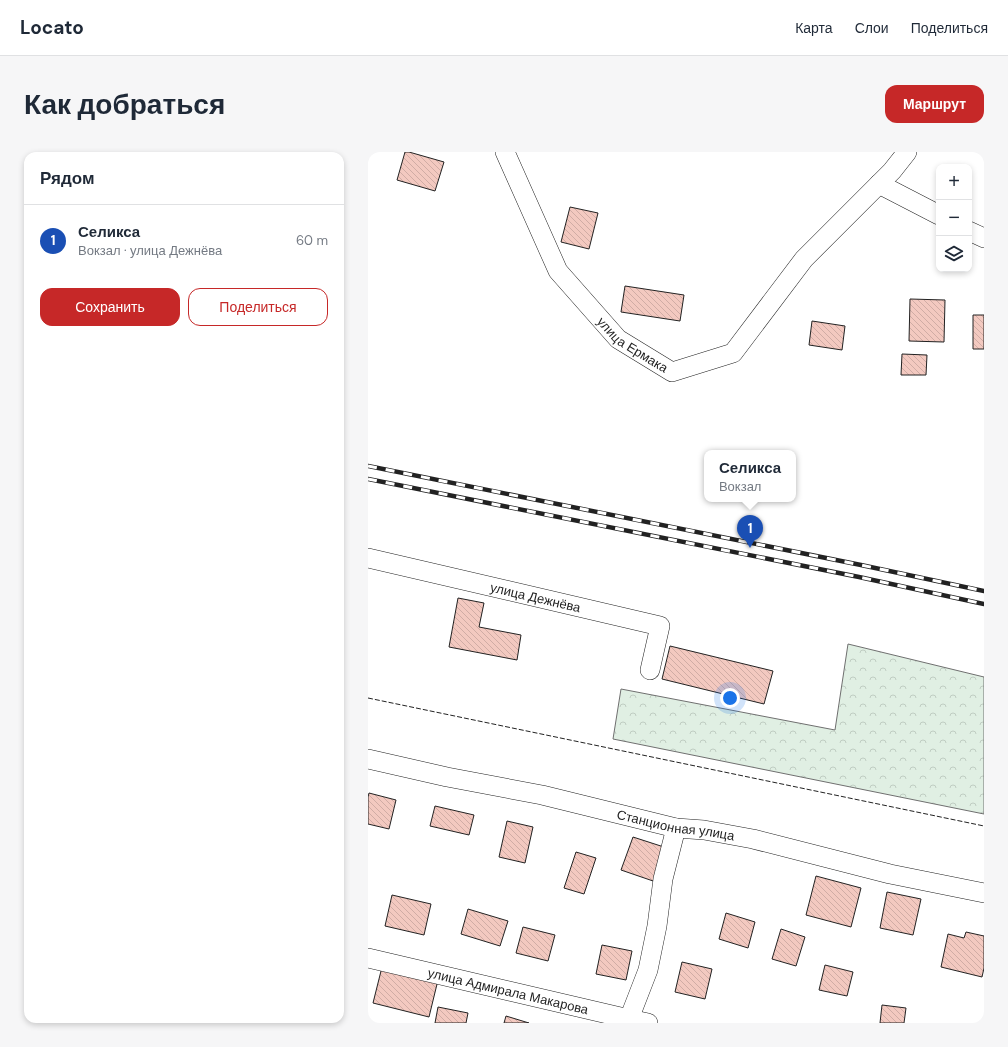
<!DOCTYPE html>
<html lang="ru">
<meta charset="utf-8">
<style>
:root{--surface:#fff;--page:#f6f6f7;--text:#1f2937;--muted:#747a83;--line:#e0e1e3;--accent:#c62828}
body{margin:0;font-family:"DM Sans",sans-serif;background:var(--page);color:var(--text)}
.controls{position:absolute;right:12px;top:12px;display:grid;overflow:hidden;border-radius:8px;box-shadow:0 2px 6px #0003}
.controls button{width:36px;height:36px;display:grid;place-items:center;padding:0;border:0;border-bottom:1px solid var(--line);background:var(--surface);color:var(--text);font:20px sans-serif}
.you{position:absolute;left:362px;top:546px;width:14px;height:14px;margin:-10px;border:3px solid #fff;border-radius:50%;background:#1a73e8;box-shadow:0 0 0 6px #1a73e833}
.badge{display:grid;place-items:center;width:26px;height:26px;border-radius:50%;background:var(--accent);color:#fff;font-size:13px;font-weight:700}
.pin{position:absolute;translate:-50% -33px;filter:drop-shadow(0 1px 2px #0008)}
.pin::after{content:'';position:absolute;top:21px;width:14px;height:12px;background:inherit;clip-path:polygon(0 0,100% 0,50% 100%)}
.popup{position:absolute;left:336px;top:298px;width:92px;height:52px;box-sizing:border-box;display:grid;place-content:center;border-radius:8px;background:var(--surface);filter:drop-shadow(0 1px 3px #0005);font-size:13px;white-space:nowrap;color:var(--muted)}
.popup b{font-size:15px;color:var(--text)}
.popup::after{content:'';position:absolute;left:50%;top:100%;margin-left:-8px;border:8px solid transparent;border-top-color:var(--surface)}
.list{margin:0;padding:0;list-style:none}
h2{display:flex;justify-content:space-between;align-items:center;height:52px;margin:0;padding:0 16px;font-size:17px}
h2 small{font-size:13px;font-weight:400;color:var(--muted)}
.list li{display:grid;grid-template-columns:26px 1fr auto;gap:12px;align-items:center;box-sizing:border-box;height:72px;padding:0 16px;border-top:1px solid var(--line)}
.list b{display:block;font-size:15px;white-space:nowrap}
.list p{margin:0;font-size:13px;white-space:nowrap;color:var(--muted)}
.list em{font-size:13px;font-style:normal;color:var(--muted)}
.actions{display:flex;gap:8px;padding:12px 16px}
.actions a{flex:1;padding:9px 0;border:1px solid var(--accent);border-radius:12px;text-align:center;font-size:14px;color:var(--accent)}
.actions .main{background:var(--accent);color:#fff}
.icon{flex:none;width:22px;height:22px;fill:none;stroke:currentColor;stroke-width:2;stroke-linecap:round;stroke-linejoin:round}
.map{position:relative;flex:none;width:616px;height:871px;overflow:hidden;border-radius:12px}
header{display:flex;align-items:center;gap:24px;box-sizing:border-box;height:56px;padding:0 20px;background:var(--surface);border-bottom:1px solid var(--line)}
header strong{font-size:19px}
nav{display:flex;gap:22px;margin-inline-start:auto;font-size:14px}
.intro{display:flex;align-items:center;justify-content:space-between;box-sizing:border-box;height:96px;padding:0 24px}
h1{margin:0;font-size:28px}
.button{padding:10px 18px;border-radius:12px;background:var(--accent);color:#fff;font-size:14px;font-weight:700}
main{display:flex;gap:24px;padding:0 24px}
aside{flex:1;background:var(--surface);border-radius:12px;box-shadow:0 2px 6px #0003}
.map>svg:first-child{display:block}
.forest{fill:url(#forest-crowns);stroke:#6f6f6f}
.building{fill:url(#building-back-hatch);stroke:#222}
.lines{fill:none;stroke-linecap:round;stroke-linejoin:round}
.minor-casing{stroke:#222;stroke-width:20}
.minor{stroke:#fff;stroke-width:19}
.rail-casing{stroke:#222;stroke-width:4.5}
.rail{stroke:#fff;stroke-width:3;stroke-dasharray:9;stroke-linecap:butt}
.fence{stroke:#222;stroke-width:1;stroke-dasharray:5 2;stroke-linecap:butt}
.labels{text-anchor:middle;dominant-baseline:central;stroke-width:3;stroke-linejoin:round;paint-order:stroke}
.street-label{font-size:13px;fill:#222;stroke:#fff}
</style>
<header>
<strong>Locato</strong>
<nav><a>Карта</a><a>Слои</a><a>Поделиться</a></nav>
</header>
<div class="intro"><h1>Как добраться</h1><a class="button">Маршрут</a></div>
<main>
<aside>
<h2>Рядом<small></small></h2>
<ul class="list">
<li><span class="badge" style="background:#1a4fb4">1</span><div><b>Селикса</b><p>Вокзал · улица Дежнёва</p></div><em>60 m</em></li>
</ul>
<div class="actions"><a class="main">Сохранить</a><a>Поделиться</a></div>
</aside>
<div class="map">
<svg width="616" height="871" viewBox="0 0 616 871">
<defs>
<pattern id="forest-crowns" width="20" height="18" patternUnits="userSpaceOnUse"><rect width="20" height="18" fill="#e0efe3"/><path d="M2 6a3 3 0 1 1 6 0M12 15a3 3 0 1 1 6 0" fill="none" stroke="#c0cdc2"/></pattern>
<pattern id="building-back-hatch" width="6" height="6" patternUnits="userSpaceOnUse"><rect width="6" height="6" fill="#f3c9c0"/><path d="M-1 5l2 2M0 0l6 6M5-1l2 2" fill="none" stroke="#d0aca5"/></pattern>
</defs>
<rect width="100%" height="100%" fill="#fff"/>
<path class="forest" d="M 480,492 L 616,525 L 616,662 L 245,587 L 253,537 L 467,578 Z"/>
<path class="building" d="M 37,0 L 41,0 L 76,10 L 67,39 L 29,28 Z
M 202,55 L 230,61 L 221,97 L 193,90 Z
M 257,134 L 316,143 L 312,169 L 253,160 Z
M 542,147 L 577,148 L 576,190 L 541,189 Z
M 605,163 L 616,163 L 616,197 L 605,197 Z
M 444,169 L 477,174 L 474,198 L 441,193 Z
M 534,202 L 559,203 L 558,223 L 533,223 Z
M 90,446 L 116,451 L 111,475 L 153,483 L 149,508 L 81,495 Z
M 302,494 L 405,519 L 396,552 L 294,527 Z
M 1,641 L 28,648 L 21,677 L 0,672 L 0,645 Z
M 67,654 L 106,663 L 101,683 L 62,674 Z
M 139,669 L 165,675 L 157,711 L 131,705 Z
M 265,685 L 299,696 L 288,730 L 253,718 Z
M 208,700 L 228,706 L 216,742 L 196,736 Z
M 448,724 L 493,736 L 483,775 L 438,763 Z
M 519,740 L 553,747 L 545,783 L 512,776 Z
M 24,743 L 63,752 L 56,783 L 17,774 Z
M 100,757 L 140,769 L 132,794 L 93,782 Z
M 358,761 L 387,770 L 380,796 L 351,787 Z
M 155,775 L 187,783 L 180,809 L 148,801 Z
M 413,777 L 437,785 L 428,814 L 404,807 Z
M 598,780 L 616,784 L 616,816 L 614,825 L 573,815 L 580,782 L 596,786 Z
M 234,793 L 264,799 L 258,828 L 228,822 Z
M 314,810 L 344,817 L 337,847 L 307,840 Z
M 457,813 L 485,820 L 479,844 L 451,838 Z
M 14,815 L 70,828 L 61,865 L 5,851 Z
M 514,853 L 538,856 L 536,871 L 512,871 Z
M 70,855 L 100,861 L 98,871 L 67,871 Z
M 138,864 L 161,871 L 136,871 Z"/>
<g class="lines">
<defs>
<g id="minor">
<path id="s1" d="M 137,0 L 190,119 L 250,187 L 304,220 L 365,201 L 436,107 L 524,19 L 539,0"/>
<path d="M 511,32 L 571,63"/>
<path d="M 601,79 L 616,86"/>
<path id="s2" d="M 0,406 L 292,474 L 282,518"/>
<path id="s3" d="M 0,607 L 79,625 L 174,643 L 308,676 L 336,678 L 385,687 L 522,722 L 616,741"/>
<path id="s4" d="M 0,806 L 261,867 L 280,871"/>
<path d="M 261,867 L 280,818 L 289,774 L 295,727 L 308,676"/>
</g>
</defs>
<use href="#minor" class="minor-casing"/>
<use href="#minor" class="minor"/>
<defs>
<path id="rail" d="M 0,314 L 493,413 L 616,439
M 0,327 L 491,425 L 616,452"/>
</defs>
<use href="#rail" class="rail-casing"/>
<use href="#rail" class="rail"/>
<path class="fence" d="M 0,546 L 616,674"/>
</g>
<g class="labels">
<g class="street-label">
<text stroke="none"><textPath href="#s1" startOffset="236">улица Ермака</textPath></text>
<text stroke="none"><textPath href="#s2" startOffset="172">улица Дежнёва</textPath></text>
<text stroke="none"><textPath href="#s3" startOffset="315">Станционная улица</textPath></text>
<text stroke="none"><textPath href="#s4" startOffset="144">улица Адмирала Макарова</textPath></text>
</g>
</g>
</svg>
<div class="controls">
<button>+</button>
<button>−</button>
<button><svg class="icon" aria-label="layers" viewBox="0 0 24 24"><path d="M12 4l9 5-9 5-9-5zM3 14l9 5 9-5"/></svg></button>
</div>
<div class="you"></div>
<div class="pin badge" style="left:382px;top:396px;background:#1a4fb4">1</div>
<div class="popup"><b>Селикса</b>Вокзал</div>
</div>
</main>
